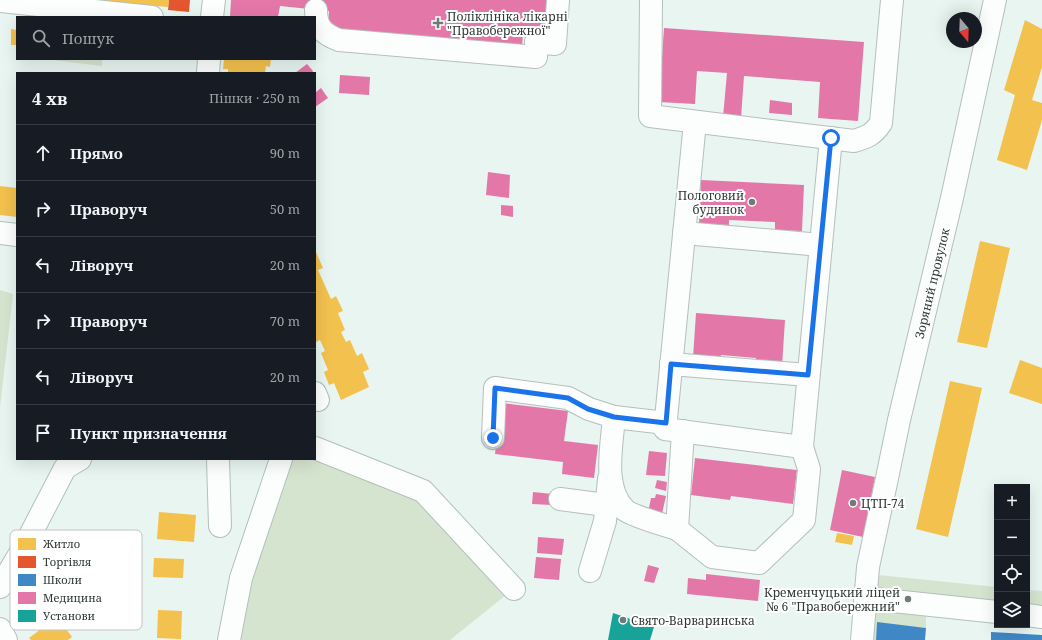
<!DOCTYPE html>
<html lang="uk">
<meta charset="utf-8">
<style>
:root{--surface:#171b24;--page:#242831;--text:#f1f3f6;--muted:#9ea1a6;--line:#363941}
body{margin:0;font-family:"Noto Serif",serif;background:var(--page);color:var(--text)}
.controls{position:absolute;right:12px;bottom:12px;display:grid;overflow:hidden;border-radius:0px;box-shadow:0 4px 16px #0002}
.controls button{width:36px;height:36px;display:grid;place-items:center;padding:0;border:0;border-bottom:1px solid var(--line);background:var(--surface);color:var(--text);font:20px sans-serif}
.compass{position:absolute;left:946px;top:12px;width:36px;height:36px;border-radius:50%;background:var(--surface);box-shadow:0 4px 16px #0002;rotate:161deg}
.stop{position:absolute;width:12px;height:12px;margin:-9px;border:3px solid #1a73e8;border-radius:50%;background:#fff}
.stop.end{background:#1a73e8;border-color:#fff;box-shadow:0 1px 4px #0008}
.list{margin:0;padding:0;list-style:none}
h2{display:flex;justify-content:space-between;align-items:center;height:52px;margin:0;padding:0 16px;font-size:17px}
h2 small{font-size:13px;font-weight:400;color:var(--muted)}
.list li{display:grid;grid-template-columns:26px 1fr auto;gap:12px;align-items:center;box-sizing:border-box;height:56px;padding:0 16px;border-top:1px solid var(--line)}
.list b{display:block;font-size:15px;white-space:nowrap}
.list em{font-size:13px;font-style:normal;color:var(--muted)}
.icon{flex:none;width:22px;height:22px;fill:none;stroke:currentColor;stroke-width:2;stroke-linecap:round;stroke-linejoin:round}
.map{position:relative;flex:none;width:1042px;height:640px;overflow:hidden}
.search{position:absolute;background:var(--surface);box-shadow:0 4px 16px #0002;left:16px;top:16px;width:300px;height:44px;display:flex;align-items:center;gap:10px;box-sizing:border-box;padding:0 14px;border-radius:0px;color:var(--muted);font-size:15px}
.panel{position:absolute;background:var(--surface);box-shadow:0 4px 16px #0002;left:16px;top:72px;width:300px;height:388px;border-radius:0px}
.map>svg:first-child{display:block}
.green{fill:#d5e4cf}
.homes{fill:#f2c14e}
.shops{fill:#e4572e}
.schools{fill:#3f88c5}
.health{fill:#e377a8}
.public{fill:#17a398}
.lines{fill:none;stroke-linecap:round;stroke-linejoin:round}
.minor-casing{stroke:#b5bfbc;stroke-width:24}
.minor{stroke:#fcfefd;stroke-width:22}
.route{stroke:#1a73e8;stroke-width:5}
.poi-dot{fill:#707b77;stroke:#fff;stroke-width:1.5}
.labels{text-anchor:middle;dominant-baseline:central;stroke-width:4;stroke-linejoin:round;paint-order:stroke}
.poi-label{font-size:12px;fill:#2f3935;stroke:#fff;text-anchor:start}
.street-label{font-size:12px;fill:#2f3935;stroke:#fff}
.key{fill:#fff;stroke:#c1c4c2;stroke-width:1}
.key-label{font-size:11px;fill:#2f3935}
</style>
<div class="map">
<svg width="1042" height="640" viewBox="0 0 1042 640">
<rect width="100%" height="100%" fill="#e8f5f1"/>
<path class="green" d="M 44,59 L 102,59 L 102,66 Z
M 0,290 L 13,294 L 0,408 Z
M 291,459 L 315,459 L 418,495 L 506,595 L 450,640 L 228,640 Z
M 868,574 L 997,587 L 997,612 L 926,605 L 926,628 L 877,623 L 876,640 L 862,640 Z
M 1027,590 L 1042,591 L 1042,617 L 1027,615 Z"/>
<path class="homes" d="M 89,0 L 169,0 L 168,7 L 145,5 L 145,10 Z
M 1025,20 L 1042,29 L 1042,67 L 1032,100 L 1042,103 L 1042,120 L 1027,170 L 997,160 L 1015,95 L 1004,90 Z
M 11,29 L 17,30 L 17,45 L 11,45 Z
M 224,59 L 271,59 L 270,67 L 266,66 L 265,73 L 228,73 L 228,69 L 223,69 Z
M 0,186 L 17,188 L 17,217 L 0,215 Z
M 980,241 L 1010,248 L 987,348 L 957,342 Z
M 315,252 L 316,252 L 323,268 L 318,270 L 331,299 L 336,296 L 343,311 L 338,313 L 345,330 L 341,332 L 346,342 L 350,340 L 357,356 L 362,353 L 369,369 L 363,372 L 369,387 L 341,400 L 334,383 L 329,385 L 324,372 L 328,370 L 321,353 L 325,351 L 320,340 L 316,342 L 315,339 Z
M 1020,360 L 1042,368 L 1042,404 L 1009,393 Z
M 950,381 L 982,388 L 948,537 L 916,529 Z
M 159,512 L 196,515 L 194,542 L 157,539 Z
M 837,533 L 854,536 L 852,545 L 835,542 Z
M 154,558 L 184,559 L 183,578 L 153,577 Z
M 158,610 L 182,611 L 181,639 L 157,638 Z
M 57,617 L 72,637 L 68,640 L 31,640 L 29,638 Z"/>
<path class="shops" d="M 169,0 L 190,0 L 189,12 L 168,10 Z"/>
<path class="schools" d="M 877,622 L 926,628 L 925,640 L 876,640 Z
M 991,632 L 1042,635 L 1042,640 L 991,640 Z"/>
<path class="health" d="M 231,0 L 551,0 L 547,35 L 523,33 L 522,48 L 328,29 L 329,11 L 280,6 L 278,17 L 230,17 Z
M 664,28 L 864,42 L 858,121 L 818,118 L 820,82 L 744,76 L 741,118 L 723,117 L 727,73 L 697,71 L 695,104 L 659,102 Z
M 307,64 L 313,71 L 312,73 L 295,73 Z
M 340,75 L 370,77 L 369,95 L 339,93 Z
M 321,88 L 328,98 L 315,107 L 315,93 Z
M 770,100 L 792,103 L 792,115 L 769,113 Z
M 488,172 L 510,175 L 509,198 L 486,195 Z
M 701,180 L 804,185 L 802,231 L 775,230 L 775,222 L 729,220 L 729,225 L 699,224 Z
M 501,205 L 513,206 L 513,217 L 501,215 Z
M 696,313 L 785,320 L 782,366 L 756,364 L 756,358 L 721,355 L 720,360 L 693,358 Z
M 501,403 L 568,411 L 564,441 L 598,445 L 594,478 L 562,474 L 563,462 L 495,454 Z
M 649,451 L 667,453 L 665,476 L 646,475 Z
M 695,458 L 797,470 L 793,504 L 731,496 L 730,500 L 691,495 Z
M 842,470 L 875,477 L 863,537 L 830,530 Z
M 657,480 L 667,482 L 666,491 L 655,488 Z
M 533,492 L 553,494 L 552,505 L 532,504 Z
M 656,494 L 666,496 L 661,518 L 652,516 L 654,510 L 649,508 L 651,498 L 655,498 Z
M 538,537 L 564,539 L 562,555 L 537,553 Z
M 536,557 L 561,559 L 559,580 L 534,578 Z
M 648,565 L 659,568 L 654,583 L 644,581 Z
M 706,574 L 760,580 L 758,601 L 687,594 L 688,578 L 706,580 Z"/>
<path class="public" d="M 613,613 L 654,627 L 650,640 L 608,640 Z"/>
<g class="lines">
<defs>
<g id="minor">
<path d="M 651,0 L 650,116 L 854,141 C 867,137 873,135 881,123 L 892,0"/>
<path d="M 0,1 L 152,17"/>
<path d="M 316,10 C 316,27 323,34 339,40 L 536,57 L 536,42 L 555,44 L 558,0"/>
<path d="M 212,17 L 214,0"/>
<path d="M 208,73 L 209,59"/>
<path d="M 695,122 L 665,429 L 802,447 L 831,138"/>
<path d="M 0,233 L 17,235"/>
<path d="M 684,233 L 821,245"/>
<path d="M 671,364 L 808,375"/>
<path d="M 315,393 L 318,400"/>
<path d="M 666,423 L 614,417 C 612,445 602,488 625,510 C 632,516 667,526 677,529 L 683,431"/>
<path d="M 493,438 L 495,388 L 568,398 L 589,409 L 614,417"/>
<path d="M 315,448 L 423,491 L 514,589"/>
<path d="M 218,459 L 220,526"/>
<path d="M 560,499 L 606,505"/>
<path d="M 677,529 L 712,557 L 759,563 L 804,520 L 809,469 L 802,447"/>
<path d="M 590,571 L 605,521 L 609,479"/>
<path d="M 0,587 L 25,545 L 65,468 L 80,459"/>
<path d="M 865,598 L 997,612"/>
<path d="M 1027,615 L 1042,617"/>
<path d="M 0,629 L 6,640"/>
<path d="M 229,640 L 241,578 L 281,459"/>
<path id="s1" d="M 862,640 L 868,567 L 886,483 L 899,420 L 952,198 L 995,0"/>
</g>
</defs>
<use href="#minor" class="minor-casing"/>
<use href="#minor" class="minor"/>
</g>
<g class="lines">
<path class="route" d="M 493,438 L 495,388 L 568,398 L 588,409 L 614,417 L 666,423 L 671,364 L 808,375 L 831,138"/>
</g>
<g class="poi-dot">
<path d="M436 17h4v4h4v4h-4v4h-4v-4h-4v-4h4z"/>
<circle cx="752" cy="202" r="4"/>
<circle cx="853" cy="503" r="4"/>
<circle cx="908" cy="599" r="4"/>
<circle cx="623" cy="620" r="4"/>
</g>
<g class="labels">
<g class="poi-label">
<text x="447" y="16">Поліклініка лікарні<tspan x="447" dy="14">"Правобережної"</tspan></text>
<text x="744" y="195" text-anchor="end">Пологовий<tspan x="744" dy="14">будинок</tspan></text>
<text x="861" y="503">ЦТП-74</text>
<text x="900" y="592" text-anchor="end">Кременчуцький ліцей<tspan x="900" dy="14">№ 6 "Правобережний"</tspan></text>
<text x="631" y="620">Свято-Варваринська</text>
</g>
<g class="street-label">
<text stroke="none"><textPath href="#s1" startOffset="364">Зоряний провулок</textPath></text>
</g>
</g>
<rect x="10" y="530" width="132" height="100" rx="6" class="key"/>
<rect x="18" y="538" width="18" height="12" fill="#f2c14e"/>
<rect x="18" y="556" width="18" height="12" fill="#e4572e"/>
<rect x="18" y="574" width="18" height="12" fill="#3f88c5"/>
<rect x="18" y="592" width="18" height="12" fill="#e377a8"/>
<rect x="18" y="610" width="18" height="12" fill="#17a398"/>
<g class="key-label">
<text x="43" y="548">Житло</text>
<text x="43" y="566">Торгівля</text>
<text x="43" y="584">Школи</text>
<text x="43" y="602">Медицина</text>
<text x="43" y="620">Установи</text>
</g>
</svg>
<div class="controls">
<button>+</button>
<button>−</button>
<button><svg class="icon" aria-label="locate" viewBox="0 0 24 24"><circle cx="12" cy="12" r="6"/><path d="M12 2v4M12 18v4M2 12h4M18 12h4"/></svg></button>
<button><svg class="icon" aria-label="layers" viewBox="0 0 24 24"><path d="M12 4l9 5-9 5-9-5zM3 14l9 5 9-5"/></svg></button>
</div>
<svg class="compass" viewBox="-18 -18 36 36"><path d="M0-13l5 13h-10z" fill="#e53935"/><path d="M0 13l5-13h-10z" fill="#9ea1a6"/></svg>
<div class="stop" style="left:831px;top:138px"></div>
<div class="stop end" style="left:493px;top:438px"></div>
<div class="search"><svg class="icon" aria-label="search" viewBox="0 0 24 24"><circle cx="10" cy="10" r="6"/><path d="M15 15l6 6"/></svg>Пошук</div>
<section class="panel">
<h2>4 хв<small>Пішки · 250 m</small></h2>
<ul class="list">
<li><svg class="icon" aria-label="ahead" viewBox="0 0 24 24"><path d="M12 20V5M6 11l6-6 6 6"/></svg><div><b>Прямо</b></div><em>90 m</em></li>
<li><svg class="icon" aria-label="right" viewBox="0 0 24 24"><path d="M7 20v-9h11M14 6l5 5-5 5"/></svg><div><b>Праворуч</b></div><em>50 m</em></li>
<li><svg class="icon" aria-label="left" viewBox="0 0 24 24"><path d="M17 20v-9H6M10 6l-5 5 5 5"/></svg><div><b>Ліворуч</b></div><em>20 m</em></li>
<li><svg class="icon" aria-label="right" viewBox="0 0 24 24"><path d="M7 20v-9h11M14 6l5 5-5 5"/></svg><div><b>Праворуч</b></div><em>70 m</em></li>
<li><svg class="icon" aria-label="left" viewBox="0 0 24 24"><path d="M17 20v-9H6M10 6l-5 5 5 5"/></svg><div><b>Ліворуч</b></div><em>20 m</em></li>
<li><svg class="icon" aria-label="arrive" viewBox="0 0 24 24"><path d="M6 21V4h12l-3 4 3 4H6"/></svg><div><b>Пункт призначення</b></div></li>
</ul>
</section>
</div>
